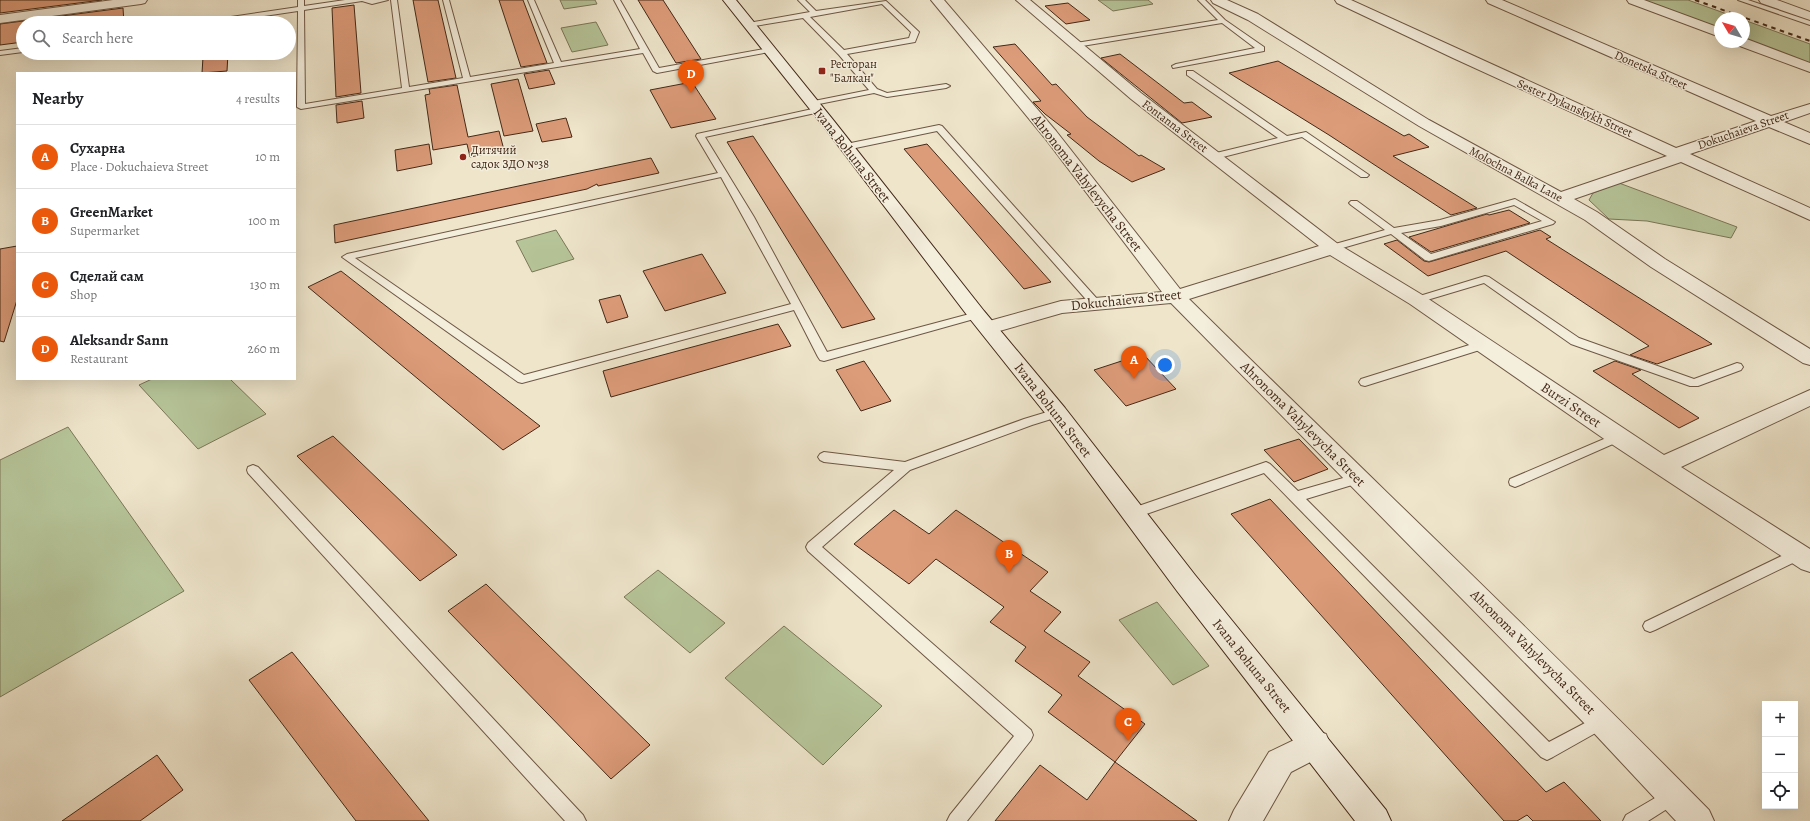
<!DOCTYPE html>
<meta charset="utf-8">
<style>
:root{--surface:#fff;--page:#f2f2f2;--text:#202124;--muted:#757577;--line:#e0e0e0;--accent:#ea580c}
body{margin:0;font-family:Alegreya,serif;background:var(--page);color:var(--text)}
.controls{position:absolute;right:12px;bottom:12px;display:grid;overflow:hidden;border-radius:0px;box-shadow:0 4px 16px #0002}
.controls button{width:36px;height:36px;display:grid;place-items:center;padding:0;border:0;border-bottom:1px solid var(--line);background:var(--surface);color:var(--text);font:20px sans-serif}
.compass{position:absolute;left:1714px;top:12px;width:36px;height:36px;border-radius:50%;background:var(--surface);box-shadow:0 4px 16px #0002;rotate:308deg}
.you{position:absolute;left:1165px;top:365px;width:14px;height:14px;margin:-10px;border:3px solid #fff;border-radius:50%;background:#1a73e8;box-shadow:0 0 0 6px #1a73e833}
.badge{display:grid;place-items:center;width:26px;height:26px;border-radius:50%;background:var(--accent);color:#fff;font-size:13px;font-weight:700}
.pin{position:absolute;translate:-50% -33px;filter:drop-shadow(0 1px 2px #0008)}
.pin::after{content:'';position:absolute;top:21px;width:14px;height:12px;background:inherit;clip-path:polygon(0 0,100% 0,50% 100%)}
.list{margin:0;padding:0;list-style:none}
h2{display:flex;justify-content:space-between;align-items:center;height:52px;margin:0;padding:0 16px;font-size:17px}
h2 small{font-size:13px;font-weight:400;color:var(--muted)}
.list li{display:grid;grid-template-columns:26px 1fr auto;gap:12px;align-items:center;box-sizing:border-box;height:64px;padding:0 16px;border-top:1px solid var(--line)}
.list b{display:block;font-size:15px;white-space:nowrap}
.list p{margin:0;font-size:13px;white-space:nowrap;color:var(--muted)}
.list em{font-size:13px;font-style:normal;color:var(--muted)}
.icon{flex:none;width:22px;height:22px;fill:none;stroke:currentColor;stroke-width:2;stroke-linecap:round;stroke-linejoin:round}
.map{position:relative;flex:none;width:1810px;height:821px;overflow:hidden}
.search{position:absolute;background:var(--surface);box-shadow:0 4px 16px #0002;left:16px;top:16px;width:280px;height:44px;display:flex;align-items:center;gap:10px;box-sizing:border-box;padding:0 14px;border-radius:22px;color:var(--muted);font-size:15px}
.panel{position:absolute;background:var(--surface);box-shadow:0 4px 16px #0002;left:16px;top:72px;width:280px;height:308px;border-radius:0px}
.map>svg:first-child{display:block}
.green{fill:#b6c599;stroke:#7c7658}
.building{fill:#dc9b79;stroke:#432817}
.lines{fill:none;stroke-linecap:round;stroke-linejoin:round}
.lane-casing{stroke:#6e5744;stroke-width:2}
.street-casing{stroke:#6e5744;stroke-width:2}
.secondary-casing{stroke:#432817;stroke-width:2}
.lane{fill:#f4eedd;fill-rule:evenodd}
.street{fill:#f4eedd;fill-rule:evenodd}
.secondary{fill:#f4eedd;fill-rule:evenodd}
.rail{stroke:#432817;stroke-width:2;stroke-dasharray:4.5 4.5;stroke-linecap:butt}
.poi-dot{fill:#8f2418;stroke:#f4eedd;stroke-width:1.5}
.labels{text-anchor:middle;dominant-baseline:central;stroke-width:3;stroke-linejoin:round;paint-order:stroke}
.far-poi-label{font-size:12px;fill:#432817;stroke:#f4eedd;text-anchor:start}
.far-street-label{font-size:12px;fill:#432817;stroke:#f4eedd}
.street-label{font-size:14px;fill:#432817;stroke:#f4eedd}
</style>
<div class="map">
<svg width="1810" height="821" viewBox="0 0 1810 821">
<rect width="100%" height="100%" fill="#eee5cb"/>
<filter id="stains"><feTurbulence type="fractalNoise" baseFrequency=".005" numOctaves="4"/><feColorMatrix values="0 0 0 0 .2 0 0 0 0 .09 0 0 0 0 .02 0 0 0 .5 -.17"/></filter>
<radialGradient id="worn" r=".72"><stop offset=".6" stop-color="#630" stop-opacity="0"/><stop offset="1" stop-color="#630" stop-opacity=".3"/></radialGradient>
<path class="green" d="M 560,0 L 595,0 L 597,4 L 564,9 Z
M 1098,0 L 1148,0 L 1153,4 L 1113,11 Z
M 1643,0 L 1688,0 L 1738,18 L 1720,18 L 1720,30 Z
M 1744,20 L 1810,44 L 1810,64 L 1744,39 Z
M 596,22 L 608,45 L 572,52 L 561,28 Z
M 1619,183 L 1737,227 L 1731,238 L 1647,221 L 1609,219 L 1589,200 L 1593,193 Z
M 556,230 L 574,259 L 532,272 L 516,241 Z
M 152,379 L 230,379 L 266,414 L 198,449 L 139,385 Z
M 68,427 L 184,591 L 0,697 L 0,460 Z
M 658,570 L 725,623 L 690,653 L 624,597 Z
M 1157,602 L 1209,666 L 1173,685 L 1119,620 Z
M 784,626 L 882,706 L 823,765 L 725,678 Z"/>
<path class="building" d="M 0,0 L 102,0 L 0,13 Z
M 413,0 L 438,0 L 456,78 L 428,82 Z
M 499,0 L 523,0 L 547,63 L 521,67 Z
M 638,0 L 663,0 L 701,59 L 676,63 Z
M 1068,3 L 1090,20 L 1066,24 L 1045,6 Z
M 354,5 L 361,93 L 336,97 L 332,8 Z
M 123,8 L 124,23 L 23,23 L 23,42 L 0,45 L 0,24 Z
M 1015,44 L 1052,85 L 1056,84 L 1087,117 L 1139,156 L 1141,155 L 1165,169 L 1132,182 L 1099,161 L 1067,135 L 1071,134 L 1045,114 L 1033,102 L 1041,101 L 993,47 Z
M 228,53 L 227,71 L 202,73 L 203,57 Z
M 1120,54 L 1184,103 L 1192,102 L 1212,117 L 1182,123 L 1101,58 Z
M 1278,61 L 1404,136 L 1409,134 L 1429,147 L 1393,156 L 1477,208 L 1451,215 L 1329,135 L 1229,73 Z
M 549,70 L 555,84 L 529,89 L 524,74 Z
M 518,79 L 533,131 L 504,136 L 491,84 Z
M 692,82 L 716,119 L 671,128 L 650,90 Z
M 457,85 L 468,137 L 499,131 L 504,150 L 470,157 L 467,144 L 433,150 L 425,95 L 430,94 L 429,89 Z
M 362,101 L 364,118 L 337,123 L 336,105 Z
M 566,118 L 572,137 L 542,142 L 536,124 Z
M 753,136 L 875,319 L 842,328 L 727,142 Z
M 429,144 L 432,164 L 397,171 L 395,150 Z
M 927,144 L 1051,282 L 1024,289 L 904,149 Z
M 651,158 L 659,173 L 598,186 L 597,184 L 587,189 L 335,243 L 334,225 Z
M 1509,210 L 1530,223 L 1431,252 L 1409,237 L 1487,214 L 1489,215 Z
M 1540,230 L 1551,237 L 1546,239 L 1712,344 L 1657,364 L 1630,355 L 1649,346 L 1506,251 L 1428,276 L 1384,244 L 1397,240 L 1424,261 L 1429,262 Z
M 17,246 L 17,300 L 4,342 L 0,341 L 0,249 Z
M 702,254 L 726,293 L 665,311 L 643,271 Z
M 341,271 L 540,426 L 503,450 L 308,287 Z
M 620,295 L 628,317 L 607,323 L 599,300 Z
M 778,324 L 791,346 L 611,397 L 603,371 Z
M 1143,354 L 1176,389 L 1126,406 L 1094,370 Z
M 864,361 L 891,401 L 861,411 L 836,370 Z
M 1615,361 L 1641,370 L 1632,374 L 1699,418 L 1679,428 L 1593,371 Z
M 333,436 L 457,555 L 420,581 L 297,456 Z
M 1299,439 L 1328,469 L 1294,482 L 1264,450 Z
M 1270,499 L 1546,792 L 1564,782 L 1601,821 L 1533,821 L 1527,815 L 1517,821 L 1504,821 L 1231,514 Z
M 894,510 L 929,534 L 956,510 L 1048,572 L 1030,591 L 1061,612 L 1044,631 L 1090,662 L 1078,676 L 1145,724 L 1115,762 L 1048,712 L 1062,695 L 1015,661 L 1026,647 L 990,622 L 1004,607 L 936,559 L 909,584 L 854,544 Z
M 486,584 L 650,745 L 611,779 L 448,611 Z
M 292,652 L 429,821 L 356,821 L 249,680 Z
M 157,755 L 183,790 L 140,821 L 62,821 Z
M 1115,762 L 1197,821 L 995,821 L 1040,765 L 1087,800 Z"/>
<g class="lines">
<defs>
<path id="lane" d="M 298,0 L 304,0 L 304,6 L 345,0 L 388,0 L 372,4 L 362,1 L 304,10 L 305,104 L 402,88 L 391,0 L 397,0 L 409,87 L 463,78 L 443,0 L 449,0 L 470,77 L 554,63 L 528,0 L 534,0 L 561,62 L 640,49 L 614,0 L 620,0 L 659,68 L 769,48 L 773,50 L 769,52 L 657,73 L 653,71 L 643,53 L 301,109 L 297,107 L 298,11 L 218,23 L 200,23 L 204,21 L 298,7 Z
M 798,0 L 805,0 L 816,11 L 886,1 L 919,32 L 915,42 L 847,54 L 877,89 L 887,93 L 946,84 L 950,86 L 946,88 L 887,97 L 874,93 L 809,106 L 809,102 L 869,90 L 839,55 L 803,18 L 748,27 L 744,25 L 748,23 L 810,12 ZM 882,4 L 911,32 L 909,38 L 844,50 L 810,17 Z
M 1198,0 L 1205,0 L 1225,20 L 1264,47 L 1264,51 L 1173,68 L 1172,66 L 1176,64 L 1255,48 L 1222,23 L 1076,47 L 1072,45 L 1076,43 L 1218,20 Z
M 1738,0 L 1748,0 L 1810,21 L 1810,25 Z
M 23,48 L 23,52 L 0,55 L 0,51 Z
M 1187,71 L 1193,71 L 1287,136 L 1306,132 L 1369,175 L 1367,177 L 1361,177 L 1302,137 L 1215,159 L 1212,158 L 1211,156 L 1212,154 L 1278,138 L 1187,75 Z
M 817,108 L 821,110 L 820,112 L 705,137 L 754,217 L 827,352 L 977,312 L 982,315 L 981,317 L 824,361 L 820,360 L 818,357 L 794,310 L 522,383 L 518,382 L 342,257 L 347,254 L 718,173 L 696,136 L 697,134 ZM 721,177 L 791,304 L 524,375 L 355,258 Z
M 939,125 L 942,126 L 1099,301 L 1100,303 L 1099,305 L 1091,305 L 937,131 L 846,150 L 842,147 L 846,144 Z
M 1515,199 L 1555,222 L 1553,224 L 1429,261 L 1425,260 L 1391,234 L 1332,251 L 1327,248 L 1328,246 L 1385,230 L 1351,205 L 1349,203 L 1351,201 L 1357,201 L 1394,228 L 1440,220 ZM 1514,205 L 1542,221 L 1431,254 L 1401,233 L 1441,226 Z
M 1485,276 L 1489,277 L 1579,338 L 1694,379 L 1737,363 L 1741,364 L 1743,367 L 1741,370 L 1698,386 L 1690,386 L 1571,344 L 1484,283 L 1417,303 L 1412,300 L 1413,298 Z
M 1482,341 L 1488,345 L 1486,348 L 1365,386 L 1361,385 L 1359,382 L 1361,379 Z
M 1057,409 L 1061,410 L 1063,413 L 1061,416 L 1032,425 L 910,470 L 822,547 L 1031,730 L 1033,735 L 1031,740 L 967,821 L 947,821 L 950,815 L 1014,736 L 808,551 L 806,547 L 808,543 L 894,470 L 824,462 L 820,460 L 818,457 L 820,454 L 824,452 L 905,462 L 1024,419 Z
M 1618,433 L 1622,434 L 1624,437 L 1622,440 L 1520,485 L 1515,487 L 1510,485 L 1509,482 L 1510,479 Z
M 1266,462 L 1270,464 L 1298,491 L 1357,474 L 1362,476 L 1363,479 L 1362,482 L 1306,499 L 1549,742 L 1602,714 L 1608,716 L 1610,721 L 1608,726 L 1553,757 L 1547,760 L 1541,757 L 1264,473 L 1132,519 L 1127,518 L 1125,514 L 1127,510 Z
M 253,465 L 258,467 L 583,815 L 586,821 L 565,821 L 248,473 L 247,470 L 248,467 Z
M 1798,548 L 1803,550 L 1805,554 L 1803,558 L 1655,630 L 1650,632 L 1645,630 L 1643,626 L 1645,622 Z
M 1672,788 L 1678,790 L 1680,796 L 1678,802 L 1648,821 L 1623,821 L 1626,815 Z"/>
<path id="street" d="M 113,0 L 147,0 L 145,3 L 141,4 L 0,23 L 0,15 Z
M 931,0 L 944,0 L 1056,131 L 1180,289 L 1319,246 L 1131,99 L 1016,0 L 1030,0 L 1141,93 L 1338,244 L 1424,296 L 1664,455 L 1810,390 L 1810,406 L 1681,467 L 1810,549 L 1810,572 L 1801,569 L 1610,443 L 1410,304 L 1330,255 L 1189,299 C 1362,470 1539,637 1709,810 L 1714,821 L 1676,821 L 1592,731 L 1171,303 L 1062,313 L 989,334 L 982,333 L 979,328 L 982,323 L 1061,301 L 1162,292 L 1044,137 Z
M 1211,0 L 1227,0 L 1258,14 L 1429,120 L 1561,192 L 1667,156 L 1453,58 L 1337,3 L 1335,0 L 1351,0 L 1676,148 L 1756,121 L 1488,3 L 1486,0 L 1502,0 L 1771,116 L 1810,104 L 1810,113 L 1784,122 L 1810,133 L 1810,144 L 1769,127 L 1690,154 L 1810,208 L 1810,220 L 1681,162 L 1574,199 L 1597,212 L 1665,259 L 1810,349 L 1810,365 L 1803,363 L 1651,267 L 1585,220 L 1419,126 L 1248,20 L 1213,3 Z
M 1627,0 L 1644,0 L 1720,28 L 1720,37 L 1629,3 Z
M 1759,0 L 1777,0 L 1810,12 L 1810,20 L 1761,3 Z
M 1744,38 L 1810,63 L 1810,72 L 1737,45 L 1735,42 L 1744,42 Z
M 1315,730 L 1326,734 L 1330,744 L 1326,754 L 1291,772 L 1263,821 L 1229,821 L 1234,810 L 1269,752 Z"/>
<path id="secondary" d="M 723,0 L 736,0 L 834,121 L 984,311 L 1065,408 L 1195,575 L 1386,810 L 1391,821 L 1355,821 L 1177,591 L 1049,418 L 970,319 L 824,127 Z"/>
</defs>
<use href="#lane" class="lane-casing"/>
<use href="#street" class="street-casing"/>
<use href="#secondary" class="secondary-casing"/>
<use href="#lane" class="lane"/>
<use href="#street" class="street"/>
<use href="#secondary" class="secondary"/>
<path class="rail" d="M 1695,0 L 1810,41"/>
</g>
<g class="poi-dot">
<rect x="818" y="67" width="8" height="8" rx="2"/>
<circle cx="463" cy="157" r="4"/>
</g>
<g class="labels">
<g class="far-poi-label">
<text x="830" y="64">Ресторан<tspan x="830" dy="14">"Балкан"</tspan></text>
<text x="471" y="150">Дитячий<tspan x="471" dy="14">садок ЗДО №38</tspan></text>
</g>
<g class="far-street-label">
<text transform="translate(1651 70) rotate(24)">Donetska Street</text>
<text transform="translate(1575 108) rotate(24)">Sester Dykanskykh Street</text>
<text transform="translate(1175 126) rotate(37)">Fontanna Street</text>
<text transform="translate(1743 130) rotate(-19)">Dokuchaieva Street</text>
<text transform="translate(1516 174) rotate(28)">Molochna Balka Lane</text>
</g>
<g class="street-label">
<text transform="translate(852 155) rotate(52)">Ivana Bohuna Street</text>
<text transform="translate(1087 183) rotate(52)">Ahronoma Vahylevycha Street</text>
<text transform="translate(1126 300) rotate(-6)">Dokuchaieva Street</text>
<text transform="translate(1571 405) rotate(34)">Burzi Street</text>
<text transform="translate(1053 410) rotate(52)">Ivana Bohuna Street</text>
<text transform="translate(1303 424) rotate(45)">Ahronoma Vahylevycha Street</text>
<text transform="translate(1533 652) rotate(45)">Ahronoma Vahylevycha Street</text>
<text transform="translate(1252 666) rotate(51)">Ivana Bohuna Street</text>
</g>
</g>
<rect width="100%" height="100%" filter="url(#stains)"/>
<rect width="100%" height="100%" fill="url(#worn)"/>
</svg>
<div class="controls">
<button>+</button>
<button>−</button>
<button><svg class="icon" aria-label="locate" viewBox="0 0 24 24"><circle cx="12" cy="12" r="6"/><path d="M12 2v4M12 18v4M2 12h4M18 12h4"/></svg></button>
</div>
<svg class="compass" viewBox="-18 -18 36 36"><path d="M0-13l5 13h-10z" fill="#e53935"/><path d="M0 13l5-13h-10z" fill="#757577"/></svg>
<div class="you"></div>
<div class="pin badge" style="left:1134px;top:379px">A</div>
<div class="pin badge" style="left:1009px;top:573px">B</div>
<div class="pin badge" style="left:1128px;top:741px">C</div>
<div class="pin badge" style="left:691px;top:93px">D</div>
<div class="search"><svg class="icon" aria-label="search" viewBox="0 0 24 24"><circle cx="10" cy="10" r="6"/><path d="M15 15l6 6"/></svg>Search here</div>
<section class="panel">
<h2>Nearby<small>4 results</small></h2>
<ul class="list">
<li><span class="badge">A</span><div><b>Сухарна</b><p>Place · Dokuchaieva Street</p></div><em>10 m</em></li>
<li><span class="badge">B</span><div><b>GreenMarket</b><p>Supermarket</p></div><em>100 m</em></li>
<li><span class="badge">C</span><div><b>Сделай сам</b><p>Shop</p></div><em>130 m</em></li>
<li><span class="badge">D</span><div><b>Aleksandr Sann</b><p>Restaurant</p></div><em>260 m</em></li>
</ul>
</section>
</div>
